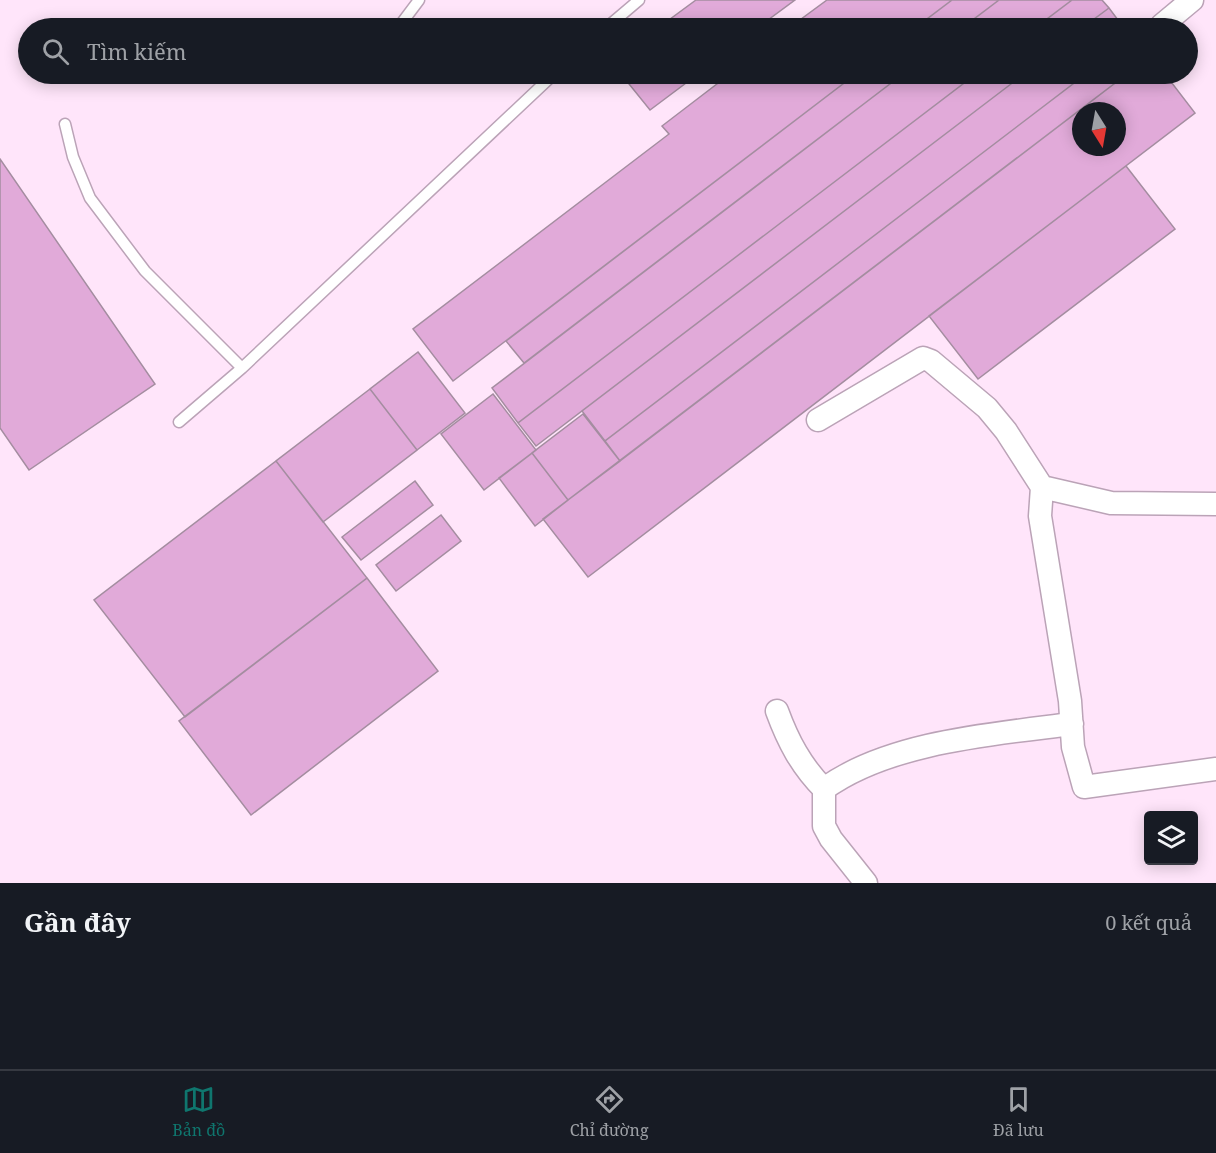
<!DOCTYPE html>
<html lang="vi">
<meta charset="utf-8">
<style>
:root{--surface:#171b24;--page:#20242c;--text:#f1f3f6;--muted:#9ea1a6;--line:#363941;--accent:#0f766e}
body{margin:0;font-family:"Noto Serif",serif;background:var(--page);color:var(--text)}
.controls{position:absolute;right:18px;bottom:18px;display:grid;overflow:hidden;border-radius:6px;box-shadow:0 3px 15px #0003}
.controls button{width:54px;height:54px;display:grid;place-items:center;padding:0;border:0;border-bottom:2px solid var(--line);background:var(--surface);color:var(--text);font:30px sans-serif}
.compass{position:absolute;left:1072px;top:102px;width:54px;height:54px;border-radius:50%;background:var(--surface);box-shadow:0 3px 15px #0003;rotate:169deg}
.list{margin:0;padding:0;list-style:none}
h2{display:flex;justify-content:space-between;align-items:center;height:78px;margin:0;padding:0 24px;font-size:26px}
h2 small{font-size:20px;font-weight:400;color:var(--muted)}
.icon{flex:none;width:33px;height:33px;fill:none;stroke:currentColor;stroke-width:2;stroke-linecap:round;stroke-linejoin:round}
.map{position:relative;flex:none;width:1216px;height:883px;overflow:hidden}
.search{position:absolute;background:var(--surface);box-shadow:0 3px 15px #0003;left:18px;right:18px;top:18px;height:66px;display:flex;align-items:center;gap:15px;box-sizing:border-box;padding:0 21px;border-radius:33px;color:var(--muted);font-size:22px}
.sheet{height:186px;background:var(--surface)}
nav{display:flex;justify-content:space-around;align-items:center;box-sizing:border-box;height:84px;border-top:2px solid var(--line);background:var(--surface);font-size:16px;color:var(--muted)}
nav a{display:grid;justify-items:center;gap:3px}
nav .on{color:var(--accent)}
.map>svg:first-child{display:block}
.building{fill:#e1aad9;stroke:#a48da0;stroke-width:1.5;fill-rule:evenodd}
.lines{fill:none;stroke-linecap:round;stroke-linejoin:round}
.lane-casing{stroke:#bba3b7;stroke-width:13}
.street-casing{stroke:#bba3b7;stroke-width:25}
.lane{stroke:#fff;stroke-width:10}
.street{stroke:#fff;stroke-width:22}
</style>
<div class="map">
<svg width="1216" height="883" viewBox="0 0 1216 883">
<rect width="100%" height="100%" fill="#ffe5fa"/>
<path class="building" d="M 696,0 L 795,0 L 757,28 L 658,28 Z
M 827,0 L 952,0 L 915,28 L 789,28 Z
M 952,0 L 999,0 L 962,28 L 915,28 Z
M 999,0 L 1072,0 L 1035,28 L 962,28 Z
M 1072,0 L 1102,0 L 1109,8 L 1082,28 L 1035,28 Z
M 1109,8 L 1124,28 L 1082,28 Z
M 621,74 L 698,74 L 650,110 Z
M 730,74 L 856,74 L 453,381 L 413,329 L 669,134 L 662,126 Z
M 856,74 L 903,74 L 524,363 L 506,341 Z
M 903,74 L 976,74 L 518,423 L 492,388 Z
M 976,74 L 1024,74 L 536,446 L 518,423 Z
M 1024,74 L 1086,74 L 605,441 L 582,411 Z
M 1086,74 L 1127,74 L 620,461 L 605,441 Z
M 1127,74 L 1165,74 L 1195,113 L 588,577 L 543,519 ZM 1081,111 L 1117,111 L 1117,147 L 1081,147 Z
M 0,159 L 155,384 L 29,470 L 0,428 Z
M 1126,166 L 1175,229 L 978,379 L 929,316 Z
M 418,352 L 465,413 L 417,450 L 370,389 Z
M 370,389 L 417,450 L 323,522 L 276,461 Z
M 493,394 L 536,450 L 484,490 L 441,434 Z
M 583,414 L 620,461 L 568,500 L 532,453 Z
M 532,453 L 568,500 L 535,526 L 499,478 Z
M 276,461 L 367,578 L 185,717 L 94,600 Z
M 415,481 L 433,505 L 361,560 L 342,537 Z
M 441,515 L 461,541 L 396,591 L 376,565 Z
M 367,578 L 438,671 L 251,815 L 179,721 Z"/>
<g class="lines">
<defs>
<path id="lane" d="M 398,28 L 419,0
M 606,28 L 639,0
M 304,75 L 308,74
M 65,124 L 73,157 L 90,198 L 145,271 L 242,368
M 179,422 L 242,368 L 554,74"/>
<path id="street" d="M 1162,25 L 1192,0
M 818,420 L 923,358 L 931,361 L 987,408 L 1006,431 L 1042,487 L 1040,516 L 1070,701 L 1073,747 L 1084,787 L 1216,769
M 1042,487 L 1111,503 L 1216,504
M 777,711 C 788,741 801,766 824,789
M 866,883 L 831,839 L 824,826 L 824,789 C 888,742 994,734 1072,724"/>
</defs>
<use href="#lane" class="lane-casing"/>
<use href="#street" class="street-casing"/>
<use href="#lane" class="lane"/>
<use href="#street" class="street"/>
</g>
</svg>
<div class="controls">
<button><svg class="icon" aria-label="layers" viewBox="0 0 24 24"><path d="M12 4l9 5-9 5-9-5zM3 14l9 5 9-5"/></svg></button>
</div>
<svg class="compass" viewBox="-18 -18 36 36"><path d="M0-13l5 13h-10z" fill="#e53935"/><path d="M0 13l5-13h-10z" fill="#9ea1a6"/></svg>
<div class="search"><svg class="icon" aria-label="search" viewBox="0 0 24 24"><circle cx="10" cy="10" r="6"/><path d="M15 15l6 6"/></svg>Tìm kiếm</div>
</div>
<section class="sheet">
<h2>Gần đây<small>0 kết quả</small></h2>
<ul class="list">
</ul>
</section>
<nav>
<a class="on"><svg class="icon" aria-label="map" viewBox="0 0 24 24"><path d="M3 6l6-2 6 2 6-2v14l-6 2-6-2-6 2zM9 4v14M15 6v14"/></svg>Bản đồ</a>
<a><svg class="icon" aria-label="directions" viewBox="0 0 24 24"><path d="M12 3l9 9-9 9-9-9zM9 14v-3h6M13 9l2 2-2 2"/></svg>Chỉ đường</a>
<a><svg class="icon" aria-label="saved" viewBox="0 0 24 24"><path d="M7 4h10v16l-5-4-5 4z"/></svg>Đã lưu</a>
</nav>
